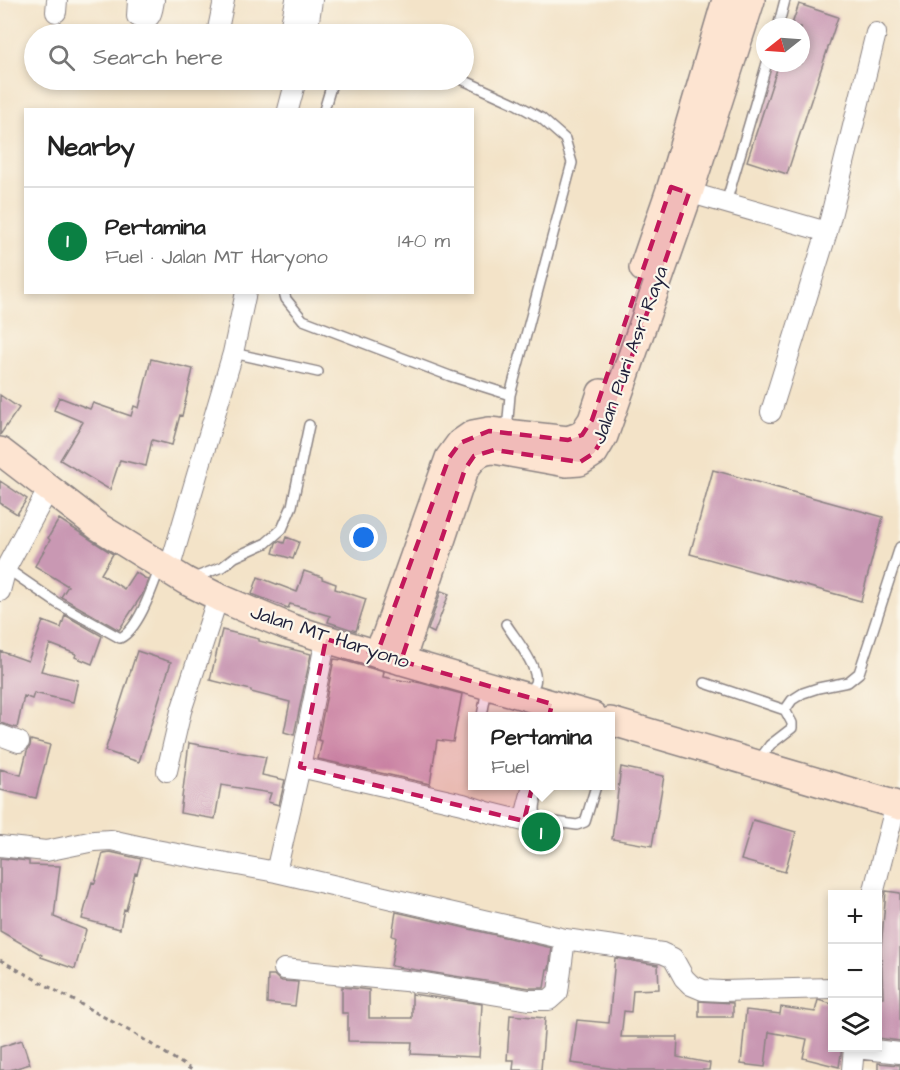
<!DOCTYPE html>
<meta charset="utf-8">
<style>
:root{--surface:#fff;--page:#f2f2f2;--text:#222;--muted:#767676;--line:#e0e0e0;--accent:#0b8043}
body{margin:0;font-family:"Architects Daughter",sans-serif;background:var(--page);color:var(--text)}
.controls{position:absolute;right:18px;bottom:18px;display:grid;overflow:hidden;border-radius:0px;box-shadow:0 3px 9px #0003}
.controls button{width:54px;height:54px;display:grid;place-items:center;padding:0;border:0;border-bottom:2px solid var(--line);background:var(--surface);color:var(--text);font:30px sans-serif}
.compass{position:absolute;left:756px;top:18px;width:54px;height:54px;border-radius:50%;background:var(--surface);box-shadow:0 3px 9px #0003;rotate:253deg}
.you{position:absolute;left:364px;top:538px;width:21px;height:21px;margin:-15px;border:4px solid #fff;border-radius:50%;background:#1a73e8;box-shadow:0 0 0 9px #1a73e833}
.badge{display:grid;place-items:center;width:39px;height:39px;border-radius:50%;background:var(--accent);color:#fff;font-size:20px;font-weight:700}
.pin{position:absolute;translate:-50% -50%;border:3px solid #fff;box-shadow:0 2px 6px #0006}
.popup{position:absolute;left:468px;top:712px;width:147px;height:78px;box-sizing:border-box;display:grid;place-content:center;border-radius:0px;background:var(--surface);filter:drop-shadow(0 2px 4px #0005);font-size:20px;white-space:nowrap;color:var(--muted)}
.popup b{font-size:22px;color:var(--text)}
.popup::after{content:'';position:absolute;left:50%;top:100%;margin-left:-12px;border:12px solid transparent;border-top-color:var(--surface)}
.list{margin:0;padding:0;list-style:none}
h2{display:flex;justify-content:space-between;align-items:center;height:78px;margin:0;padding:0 24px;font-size:26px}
h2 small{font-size:20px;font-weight:400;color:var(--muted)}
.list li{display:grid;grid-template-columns:39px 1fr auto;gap:18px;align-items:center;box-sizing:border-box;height:108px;padding:0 24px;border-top:2px solid var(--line)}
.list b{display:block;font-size:22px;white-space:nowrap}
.list p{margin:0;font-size:20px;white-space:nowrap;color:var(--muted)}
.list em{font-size:20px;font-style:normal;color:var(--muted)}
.icon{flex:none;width:33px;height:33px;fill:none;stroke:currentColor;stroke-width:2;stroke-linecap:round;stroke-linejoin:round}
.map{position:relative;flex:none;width:900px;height:1070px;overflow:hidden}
.search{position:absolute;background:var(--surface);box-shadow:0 3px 9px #0003;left:24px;top:24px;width:450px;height:66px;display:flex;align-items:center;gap:15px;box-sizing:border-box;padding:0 21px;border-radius:33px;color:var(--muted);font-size:22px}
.panel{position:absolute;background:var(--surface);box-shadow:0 3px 9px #0003;left:24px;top:108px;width:450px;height:186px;border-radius:0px}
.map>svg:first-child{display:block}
.building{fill:#c998b3}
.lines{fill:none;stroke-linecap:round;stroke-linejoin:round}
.lane-casing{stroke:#8a8282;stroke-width:12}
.street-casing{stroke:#8a8282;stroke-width:22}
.secondary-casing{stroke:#8a8282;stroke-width:30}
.path{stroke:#8a8282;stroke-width:3;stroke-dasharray:4.5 4.5;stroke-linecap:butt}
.lane{stroke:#fff;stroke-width:9}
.street{stroke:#fff;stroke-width:20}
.secondary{stroke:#fde4d1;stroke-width:27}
.marked{fill:#c2185b;fill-opacity:0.2;stroke:#c2185b;stroke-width:4.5;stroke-dasharray:12 8;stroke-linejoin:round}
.labels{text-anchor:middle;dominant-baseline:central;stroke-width:4.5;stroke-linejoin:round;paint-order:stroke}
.street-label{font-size:20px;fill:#22223b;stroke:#fbf7ec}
</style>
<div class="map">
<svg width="900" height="1070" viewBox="0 0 900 1070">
<rect width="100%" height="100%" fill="#fbf7ec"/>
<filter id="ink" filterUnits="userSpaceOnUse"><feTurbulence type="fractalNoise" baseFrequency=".0167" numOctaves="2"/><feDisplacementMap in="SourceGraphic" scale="12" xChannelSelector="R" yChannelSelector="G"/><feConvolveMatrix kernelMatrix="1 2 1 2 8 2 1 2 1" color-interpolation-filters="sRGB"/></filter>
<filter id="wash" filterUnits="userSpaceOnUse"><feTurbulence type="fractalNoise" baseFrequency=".008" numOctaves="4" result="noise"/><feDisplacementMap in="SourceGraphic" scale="24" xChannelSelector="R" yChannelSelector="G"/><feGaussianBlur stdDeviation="1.35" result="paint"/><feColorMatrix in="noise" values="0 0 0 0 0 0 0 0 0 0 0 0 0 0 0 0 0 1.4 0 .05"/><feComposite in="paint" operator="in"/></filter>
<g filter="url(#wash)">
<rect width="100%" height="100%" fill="#f3e3c8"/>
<g id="blocks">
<path class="building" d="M 799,4 L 838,17 L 787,174 L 747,161 L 779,63 L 801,63 L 801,27 L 791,27 Z
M 151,359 L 193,369 L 182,416 L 180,415 L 172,445 L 152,440 L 146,466 L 120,460 L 110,490 L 60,460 L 83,422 L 54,410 L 59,397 L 90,409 L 93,403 L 131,416 L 134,406 L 139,408 Z
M 0,395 L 19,408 L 0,435 Z
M 713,470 L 883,517 L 861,601 L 690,554 Z
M 0,481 L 27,499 L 17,514 L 0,503 Z
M 59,519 L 113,554 L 101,574 L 124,589 L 135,572 L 148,580 L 142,595 L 119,630 L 61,597 L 68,586 L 35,566 L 50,540 L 48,538 Z
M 286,537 L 299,542 L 293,559 L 273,553 L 276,543 L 278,541 L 284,543 Z
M 304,571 L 322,577 L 322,579 L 336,584 L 335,589 L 366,599 L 356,631 L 328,622 L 330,616 L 290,604 L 288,608 L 252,594 L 258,577 L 297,592 Z
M 441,591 L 449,594 L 434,633 L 428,630 Z
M 65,615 L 102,636 L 92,664 L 75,657 L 76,654 L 50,644 L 41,671 L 78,680 L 73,702 L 34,693 L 32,699 L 24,696 L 17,728 L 0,723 L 0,651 L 28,661 L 43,621 L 61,628 Z
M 222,630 L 259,639 L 259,641 L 311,654 L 294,735 L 284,732 L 290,702 L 251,692 L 251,690 L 210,680 Z
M 137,651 L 171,662 L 139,762 L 105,751 Z
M 334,659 L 342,660 L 384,672 L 383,677 L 411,682 L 411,681 L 421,683 L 462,694 L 453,742 L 437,740 L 430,784 L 318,759 L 322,741 L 318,740 Z
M 31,740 L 50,745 L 36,798 L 0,790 L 0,769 L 21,775 L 27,751 L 30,746 Z
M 189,743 L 266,757 L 262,775 L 285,780 L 279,805 L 268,802 L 271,793 L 221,785 L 215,819 L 180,813 Z
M 621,767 L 664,776 L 652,846 L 612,839 Z
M 753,820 L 796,832 L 785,872 L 741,860 Z
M 110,852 L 141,859 L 137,874 L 135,873 L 126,910 L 124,909 L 120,929 L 82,919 L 92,882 L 95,883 L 103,853 Z
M 0,858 L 29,861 L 29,865 L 60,866 L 54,917 L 86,930 L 75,969 L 41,957 L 42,955 L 0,931 Z
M 886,891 L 900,893 L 900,1041 L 878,1038 L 878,997 L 883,997 L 881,948 Z
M 396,912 L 552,948 L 549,969 L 547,969 L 544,988 L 530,988 L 391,966 L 396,937 L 392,936 Z
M 615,958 L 658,965 L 659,989 L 633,990 L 631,1012 L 624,1011 L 621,1037 L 678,1037 L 677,1057 L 710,1063 L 709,1070 L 624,1070 L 571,1063 L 577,1020 L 609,1023 Z
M 268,975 L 274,975 L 278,979 L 282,981 L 298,982 L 295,1006 L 267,1003 Z
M 342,987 L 369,990 L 369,1018 L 412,1018 L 412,994 L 482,1004 L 479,1057 L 411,1054 L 412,1042 L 348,1041 L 348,1013 L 342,1013 Z
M 818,1000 L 832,1004 L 832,1047 L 842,1047 L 839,1067 L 803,1058 L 807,1039 L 769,1032 L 765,1067 L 741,1064 L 746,1010 L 780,1014 L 781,1007 L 815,1012 Z
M 699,1001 L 733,1003 L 733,1017 L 699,1017 Z
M 510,1015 L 545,1018 L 541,1070 L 513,1070 L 514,1060 L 507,1060 Z
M 22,1040 L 30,1064 L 10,1070 L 0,1070 L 0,1047 Z
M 878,1063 L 900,1065 L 900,1070 L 878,1070 Z"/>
</g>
</g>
<g filter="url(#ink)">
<use href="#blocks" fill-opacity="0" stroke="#8a8282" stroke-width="1.5"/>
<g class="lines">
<defs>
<path id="lane" d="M 778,27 L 785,0
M 308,29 L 333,34
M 463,80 L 516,104 L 541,118 L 565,139 L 572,163 L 510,395 L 507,431
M 324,110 L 333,80
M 726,203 L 767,63
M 284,292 L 286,299 L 303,320 L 450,376 L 510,395
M 233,353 L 318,372
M 6,568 L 57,603 L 120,638 C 139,629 153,586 160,567
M 191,579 L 222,567 L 235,557 L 266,543 L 282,529 L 292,506 L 309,425
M 506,624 C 514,637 540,668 535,683 C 533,687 529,691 527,695
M 705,683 L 785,710 L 792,723 L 792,728 L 770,745 L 759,760
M 785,710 L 792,700 L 803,693 L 818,688 L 848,682 L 859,673 L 900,547
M 482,716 L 487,688
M 536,802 C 534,810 535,815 541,820 L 577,825 L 585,822 L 596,786"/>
<path id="street" d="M 138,0 L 137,16 C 152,24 152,11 154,0
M 56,12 L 57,0
M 217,34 L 224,0
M 289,34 L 296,0
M 307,34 L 312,0
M 288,110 L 296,80
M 677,189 L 827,232
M 771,412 L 827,232 L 876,33
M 169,570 L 233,353 L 246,292
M 0,591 L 6,568 L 49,488
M 0,735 L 19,742
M 300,767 L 463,804 L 487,812 L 524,821 L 533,786
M 167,771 L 181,711 L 218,597
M 0,846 L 46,851 L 94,841 L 111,840 L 156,850 L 276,872 L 565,939 L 662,953 L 673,958 L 684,978 L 691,985 L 703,990 L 722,991 L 832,988
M 276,872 L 300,767 L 326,639
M 873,894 L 896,804
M 284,969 L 425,983 L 529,1000 L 549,1000 L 558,992 L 565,939
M 856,1048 L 900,1053
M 852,1070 L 854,1048"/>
<path id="secondary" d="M 643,268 L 671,187 L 726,0
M 0,451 L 99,527 L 186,581 L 218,597 L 258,614 L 289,627 L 326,639 L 593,716
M 377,654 L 386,635 L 449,458 L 460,443 L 473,434 L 489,431 L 568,440 L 582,435 L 592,420 L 601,393
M 401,661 L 465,469 C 474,457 478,451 494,450 L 566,463 L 580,462 L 594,453 L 604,436 L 689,193 L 751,0
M 610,721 L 900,806"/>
</defs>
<use href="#lane" class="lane-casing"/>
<use href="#street" class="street-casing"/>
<use href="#secondary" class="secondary-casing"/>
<path class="path" d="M 0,960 L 135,1034 L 192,1070"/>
<use href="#lane" class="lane"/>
<use href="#street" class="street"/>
<use href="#secondary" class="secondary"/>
</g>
</g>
<path class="marked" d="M 671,187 L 689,193 L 604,436 L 594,453 L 580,462 L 494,450 L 474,456 L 465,469 L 401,661 L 552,704 L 524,821 L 300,767 L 326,639 L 377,654 L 449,458 L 460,443 L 489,431 L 568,440 L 582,435 L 592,420 Z"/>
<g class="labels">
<g class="street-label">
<text transform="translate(630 355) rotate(-70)">Jalan Puri Asri Raya</text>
<text transform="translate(330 637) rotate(18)">Jalan MT Haryono</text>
</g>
</g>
</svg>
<div class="controls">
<button>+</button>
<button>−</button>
<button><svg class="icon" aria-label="layers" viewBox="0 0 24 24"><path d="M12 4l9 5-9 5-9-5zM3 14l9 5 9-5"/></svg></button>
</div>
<svg class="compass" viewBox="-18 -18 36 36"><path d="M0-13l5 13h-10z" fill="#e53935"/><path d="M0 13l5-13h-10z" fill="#767676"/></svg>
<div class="you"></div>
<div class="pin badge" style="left:541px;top:832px">1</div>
<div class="popup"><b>Pertamina</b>Fuel</div>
<div class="search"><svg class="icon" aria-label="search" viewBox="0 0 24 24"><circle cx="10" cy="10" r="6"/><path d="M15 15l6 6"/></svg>Search here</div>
<section class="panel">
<h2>Nearby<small></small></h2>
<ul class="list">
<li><span class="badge">1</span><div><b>Pertamina</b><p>Fuel · Jalan MT Haryono</p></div><em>140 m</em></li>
</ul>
</section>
</div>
